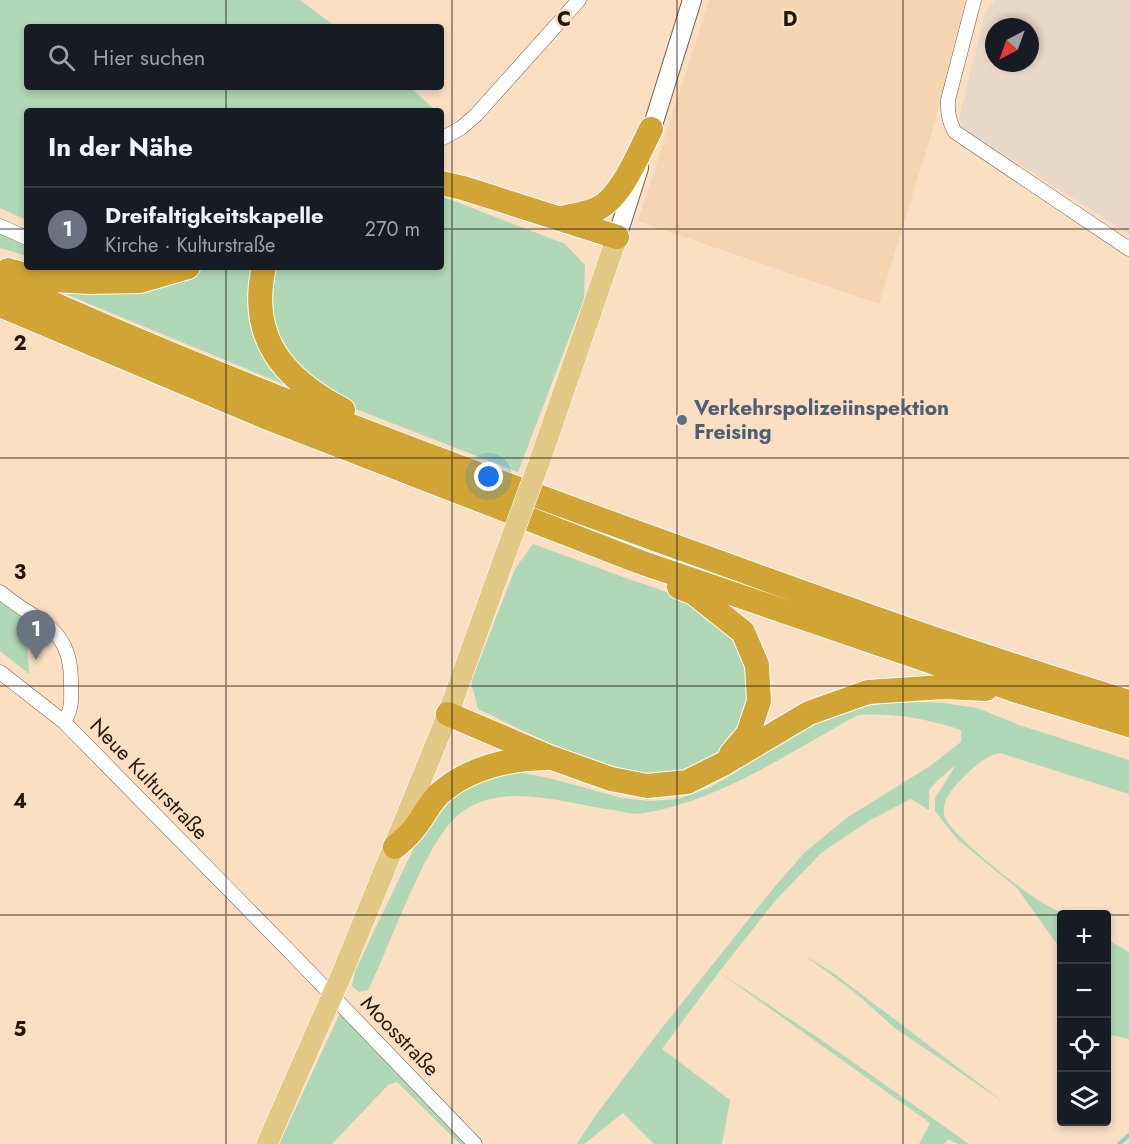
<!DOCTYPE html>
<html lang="de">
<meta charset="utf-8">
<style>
:root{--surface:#171b24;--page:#242831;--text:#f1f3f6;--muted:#9ea1a6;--line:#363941;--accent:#b45309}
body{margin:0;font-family:Jost,sans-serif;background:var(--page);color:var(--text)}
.controls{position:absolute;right:18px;bottom:18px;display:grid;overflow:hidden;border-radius:6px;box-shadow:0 3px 9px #0003}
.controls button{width:54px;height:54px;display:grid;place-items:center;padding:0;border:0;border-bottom:2px solid var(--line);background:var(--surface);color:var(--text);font:30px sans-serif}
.compass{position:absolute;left:985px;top:18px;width:54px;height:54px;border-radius:50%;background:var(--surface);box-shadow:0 3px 9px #0003;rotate:221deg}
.you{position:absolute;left:489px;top:477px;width:21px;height:21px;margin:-15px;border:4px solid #fff;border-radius:50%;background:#1a73e8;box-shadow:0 0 0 9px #1a73e833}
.badge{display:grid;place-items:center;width:39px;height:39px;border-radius:50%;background:var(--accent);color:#fff;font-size:20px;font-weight:700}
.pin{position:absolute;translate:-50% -50px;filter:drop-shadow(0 2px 3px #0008)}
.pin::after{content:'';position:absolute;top:32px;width:21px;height:18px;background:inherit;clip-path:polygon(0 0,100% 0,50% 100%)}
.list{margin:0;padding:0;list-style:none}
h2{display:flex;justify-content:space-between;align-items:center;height:78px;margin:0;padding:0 24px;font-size:26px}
h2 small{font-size:20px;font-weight:400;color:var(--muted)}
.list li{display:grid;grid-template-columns:39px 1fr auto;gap:18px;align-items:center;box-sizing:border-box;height:84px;padding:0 24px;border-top:2px solid var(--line)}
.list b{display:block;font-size:22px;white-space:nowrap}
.list p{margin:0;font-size:20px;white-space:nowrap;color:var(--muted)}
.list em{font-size:20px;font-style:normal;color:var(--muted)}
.icon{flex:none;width:33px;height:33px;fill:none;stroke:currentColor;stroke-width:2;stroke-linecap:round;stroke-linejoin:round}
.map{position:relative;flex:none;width:1129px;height:1144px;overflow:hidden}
.search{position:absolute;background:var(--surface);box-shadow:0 3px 9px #0003;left:24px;top:24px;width:420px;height:66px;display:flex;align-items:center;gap:15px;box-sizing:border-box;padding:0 21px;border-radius:6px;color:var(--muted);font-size:22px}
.panel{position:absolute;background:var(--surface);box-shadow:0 3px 9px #0003;left:24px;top:108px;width:420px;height:162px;border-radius:6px}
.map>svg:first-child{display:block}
.commercial{fill:#e9d7c7;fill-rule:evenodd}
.built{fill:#f5d4b2}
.green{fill:#b0d7b6}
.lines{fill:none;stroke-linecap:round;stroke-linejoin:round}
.stream{stroke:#92ced1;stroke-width:4}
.minor-casing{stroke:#765e45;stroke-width:15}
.secondary-casing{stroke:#765e45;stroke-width:20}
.primary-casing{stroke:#fff;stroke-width:22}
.motorway-casing{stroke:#fff;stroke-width:26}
.minor{stroke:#fff;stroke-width:14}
.secondary{stroke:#fff;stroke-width:18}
.primary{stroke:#e3c986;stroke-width:21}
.motorway{stroke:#d1a535;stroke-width:24}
.primary-bridge-casing{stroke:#fff;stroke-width:22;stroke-linecap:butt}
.primary-bridge{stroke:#e3c986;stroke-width:21}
.grid{fill:none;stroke:#22180e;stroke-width:1.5;stroke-opacity:0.55}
.service-dot{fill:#5c6f8a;stroke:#fadfc3;stroke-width:2}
.labels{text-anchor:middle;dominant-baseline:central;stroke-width:5;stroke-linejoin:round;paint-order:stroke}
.service-label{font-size:21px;font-weight:bold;fill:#4e5e75;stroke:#fadfc3;text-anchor:start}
.street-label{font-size:21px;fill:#22180e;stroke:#fadfc3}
.grid-label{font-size:20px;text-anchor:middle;font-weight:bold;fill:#22180e;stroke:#fadfc3;stroke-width:5;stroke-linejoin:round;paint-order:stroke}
</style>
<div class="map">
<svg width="1129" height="1144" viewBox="0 0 1129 1144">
<rect width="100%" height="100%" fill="#fadfc3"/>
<path class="commercial" d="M 996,0 L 1129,0 L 1129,234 L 964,129 L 959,119 L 986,10 ZM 994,27 L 1030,27 L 1030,63 L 994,63 Z"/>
<path class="built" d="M 709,0 L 965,0 L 937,115 L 879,304 L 638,221 Z"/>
<path class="green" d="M 0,0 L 300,0 L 336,27 L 27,27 L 27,87 L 410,87 L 436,111 L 27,111 L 27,220 L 0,208 Z
M 441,196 L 565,244 L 585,265 L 584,299 L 518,472 L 338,402 L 288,364 L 265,291 L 267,267 L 441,267 Z
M 0,234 L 27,247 L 27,256 L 0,248 Z
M 208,267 L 255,267 L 286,381 L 283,384 L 56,290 L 194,274 Z
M 533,544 C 566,556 599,568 631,580 C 656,588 685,597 706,613 C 720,624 734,637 741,654 C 767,712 724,774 661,774 C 605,774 529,733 478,709 L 471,682 L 515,569 Z
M 0,598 L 8,607 L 26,619 L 29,674 L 0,651 Z
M 918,702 L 943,703 L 977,708 L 1019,725 L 1129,760 L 1129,794 L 1000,753 C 983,757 971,769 959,782 C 951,790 942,802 944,814 C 946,832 1018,887 1035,898 C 1044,904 1054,909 1063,914 L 1062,914 L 1061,950 L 1017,888 L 957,839 L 935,811 L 935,798 L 956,765 L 939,779 L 929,790 L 929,810 L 911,799 L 872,819 L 821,853 L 775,901 L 719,972 L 823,1041 L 969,1144 L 958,1144 L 948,1139 L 944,1144 L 919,1144 L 930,1123 L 719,972 L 662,1049 L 730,1100 L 722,1144 L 654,1144 L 623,1113 L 584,1144 L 577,1144 L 595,1116 L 658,1033 L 772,890 L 805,852 L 848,817 L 930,766 L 961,742 L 961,730 C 929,719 892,713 858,715 C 789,752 724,799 645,813 C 635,815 623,812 614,810 C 566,804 507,781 463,811 C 426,836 391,946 368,990 L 359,992 L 352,986 L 355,971 L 422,831 L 438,809 L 455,795 L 477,782 L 513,771 L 553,779 L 622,798 L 649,801 L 678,799 L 709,788 L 733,774 L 787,737 L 843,711 L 887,703 Z
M 1106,939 L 1129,952 L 1129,1039 L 1107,1034 Z
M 803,954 L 836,975 L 1005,1103 L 895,1028 L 853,991 Z
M 341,1011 L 389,1060 L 387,1063 L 466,1144 L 460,1144 L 397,1082 L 388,1085 L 332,1144 L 279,1144 Z"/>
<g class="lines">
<path class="stream" d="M 1119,1144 L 1129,1135"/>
<defs>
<path id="minor" d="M 974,0 L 948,100 C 947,113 949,122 955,132 L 1129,249
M 441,139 L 461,128 L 476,115 L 579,0
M 0,226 L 27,238
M 0,592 C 37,623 71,625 71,682 C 71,699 73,707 64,722
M 0,672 L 64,722 L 295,957 L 475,1144"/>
<path id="secondary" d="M 648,141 L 692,0
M 617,237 L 639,168"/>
<path id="primary" d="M 539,463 L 617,237
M 344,969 L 448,714 L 506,553
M 267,1144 L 321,1021"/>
<path id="motorway" d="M 441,183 L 463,188 L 617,237
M 561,218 C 573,215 586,214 597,209 C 622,197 639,152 651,129
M 264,267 C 248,337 283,379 343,410
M 8,270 L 39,279 L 89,282 L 140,281 L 188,267
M 0,280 C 202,372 411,450 619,526 C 788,587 957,650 1129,702
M 0,305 L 263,416 L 640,562 L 1014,690 L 1129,725
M 679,587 L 694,593 L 743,632 L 757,665 L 759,701 L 748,734 L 731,754
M 448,714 L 549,757 L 611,779 L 647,786 L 687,782 L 723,764 L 809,713 L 868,692 L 943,687 L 986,689
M 395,847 C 401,842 407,837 412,831 C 422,820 428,805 439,794 C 468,768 509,759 546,758"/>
</defs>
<use href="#minor" class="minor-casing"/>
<use href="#secondary" class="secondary-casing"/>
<use href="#primary" class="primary-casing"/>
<use href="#motorway" class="motorway-casing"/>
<use href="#minor" class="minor"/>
<use href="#secondary" class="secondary"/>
<use href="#primary" class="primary"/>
<use href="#motorway" class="motorway"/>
<defs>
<path id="primary-bridge" d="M 506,553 L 539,463
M 321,1021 L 344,969"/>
</defs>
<use href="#primary-bridge" class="primary-bridge-casing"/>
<use href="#primary-bridge" class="primary-bridge"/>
</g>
<path class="grid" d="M 226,0 L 226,27M 452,0 L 452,1144M 677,0 L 677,1144M 903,0 L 903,1144M 226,87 L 226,111M 0,229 L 27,229M 441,229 L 1129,229M 226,267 L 226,1144M 0,458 L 1129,458M 0,686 L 1129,686M 0,915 L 1062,915M 1106,915 L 1129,915"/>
<circle class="service-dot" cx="682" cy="420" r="6"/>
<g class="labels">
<g class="service-label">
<text x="694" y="408">Verkehrspolizeiinspektion<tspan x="694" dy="24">Freising</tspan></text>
</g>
<g class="street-label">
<text transform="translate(149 779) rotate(46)">Neue Kulturstraße</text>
<text transform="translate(400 1036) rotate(46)">Moosstraße</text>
</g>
</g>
<g class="grid-label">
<text x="564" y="26">C</text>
<text x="790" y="26">D</text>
<text x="20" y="350">2</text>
<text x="20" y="579">3</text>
<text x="20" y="808">4</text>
<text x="20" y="1036">5</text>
</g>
</svg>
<div class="controls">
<button>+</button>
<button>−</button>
<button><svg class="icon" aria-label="locate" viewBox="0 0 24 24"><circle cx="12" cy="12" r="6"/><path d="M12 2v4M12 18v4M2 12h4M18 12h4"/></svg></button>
<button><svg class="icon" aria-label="layers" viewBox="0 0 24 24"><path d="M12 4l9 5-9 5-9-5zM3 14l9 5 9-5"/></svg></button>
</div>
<svg class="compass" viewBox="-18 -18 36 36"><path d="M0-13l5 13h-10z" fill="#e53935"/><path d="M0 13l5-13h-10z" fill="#9ea1a6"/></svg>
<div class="you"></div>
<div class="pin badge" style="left:36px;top:660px;background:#6b7280">1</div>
<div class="search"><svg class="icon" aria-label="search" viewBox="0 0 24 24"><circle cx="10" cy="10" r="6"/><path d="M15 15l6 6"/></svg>Hier suchen</div>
<section class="panel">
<h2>In der Nähe<small></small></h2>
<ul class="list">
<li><span class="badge" style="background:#6b7280">1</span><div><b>Dreifaltigkeitskapelle</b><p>Kirche · Kulturstraße</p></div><em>270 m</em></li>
</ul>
</section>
</div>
